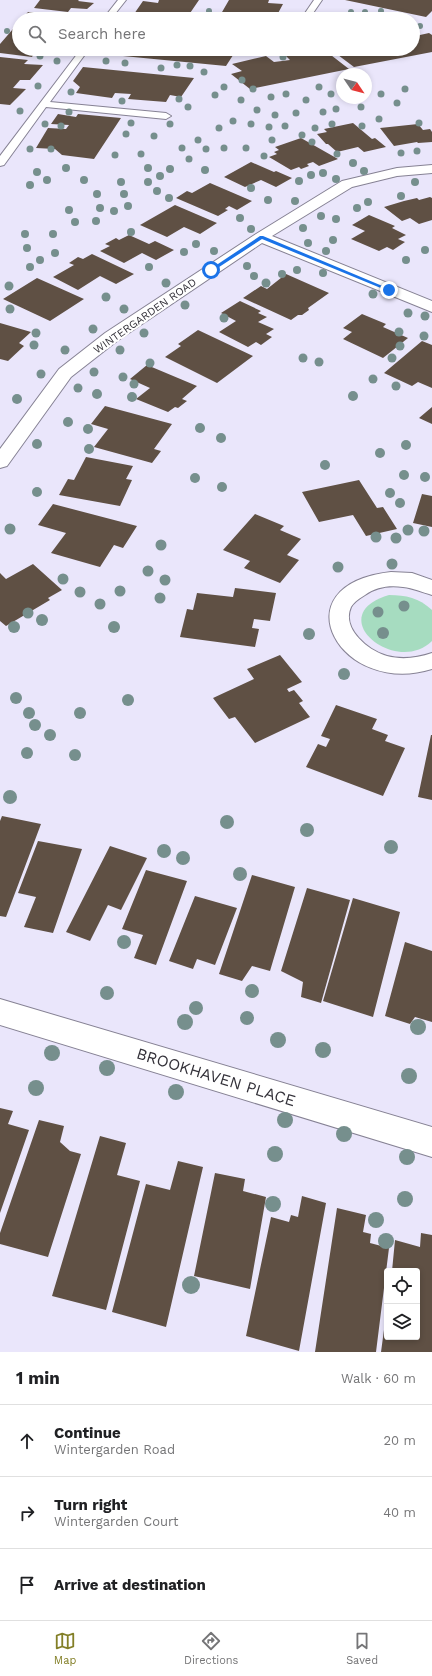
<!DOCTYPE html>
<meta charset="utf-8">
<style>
:root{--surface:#fff;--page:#f2f2f2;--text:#202124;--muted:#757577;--line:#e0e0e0;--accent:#837f27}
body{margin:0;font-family:"Work Sans",sans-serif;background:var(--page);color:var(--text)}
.controls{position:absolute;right:12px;bottom:12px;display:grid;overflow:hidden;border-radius:4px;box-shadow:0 2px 6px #0003}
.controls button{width:36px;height:36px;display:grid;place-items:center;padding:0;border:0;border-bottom:1px solid var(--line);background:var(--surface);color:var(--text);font:20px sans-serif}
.compass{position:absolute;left:336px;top:68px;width:36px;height:36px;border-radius:50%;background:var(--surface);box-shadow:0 2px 6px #0003;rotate:125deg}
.stop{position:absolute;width:12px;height:12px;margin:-9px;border:3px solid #1a73e8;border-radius:50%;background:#fff}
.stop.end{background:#1a73e8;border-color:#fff;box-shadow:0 1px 4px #0008}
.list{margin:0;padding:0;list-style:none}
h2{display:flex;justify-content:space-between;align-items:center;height:52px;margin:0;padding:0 16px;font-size:17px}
h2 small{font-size:13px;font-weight:400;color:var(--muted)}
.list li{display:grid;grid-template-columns:26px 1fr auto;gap:12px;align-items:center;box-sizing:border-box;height:72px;padding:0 16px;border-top:1px solid var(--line)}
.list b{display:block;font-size:15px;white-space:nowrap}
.list p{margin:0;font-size:13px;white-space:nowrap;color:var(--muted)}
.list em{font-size:13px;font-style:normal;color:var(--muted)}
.icon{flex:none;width:22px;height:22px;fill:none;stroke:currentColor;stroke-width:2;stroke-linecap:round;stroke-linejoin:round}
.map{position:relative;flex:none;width:432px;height:1352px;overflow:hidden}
.search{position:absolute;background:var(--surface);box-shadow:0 2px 6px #0003;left:12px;right:12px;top:12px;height:44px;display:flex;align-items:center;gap:10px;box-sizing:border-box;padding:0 14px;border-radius:22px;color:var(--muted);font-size:15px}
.sheet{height:268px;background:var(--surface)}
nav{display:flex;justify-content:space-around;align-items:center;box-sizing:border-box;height:56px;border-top:1px solid var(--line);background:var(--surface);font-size:11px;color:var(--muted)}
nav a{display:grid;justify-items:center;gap:2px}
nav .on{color:var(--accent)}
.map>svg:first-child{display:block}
.green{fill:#a6dcc0}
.building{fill:#5f5044}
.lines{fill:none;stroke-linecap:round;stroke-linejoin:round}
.service-casing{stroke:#868294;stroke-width:2}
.minor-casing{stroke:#868294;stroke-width:2}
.service{fill:#fff;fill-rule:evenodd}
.minor{fill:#fff;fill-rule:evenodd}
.tree{fill:#768f8d}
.route{fill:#1a73e8}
.labels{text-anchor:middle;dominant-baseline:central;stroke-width:4;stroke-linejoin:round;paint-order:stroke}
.far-street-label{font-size:11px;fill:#333139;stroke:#fff}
.near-street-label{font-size:16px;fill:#333139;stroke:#fff}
</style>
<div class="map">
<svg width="432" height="1352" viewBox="0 0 432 1352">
<rect width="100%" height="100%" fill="#eae6fb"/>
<path class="green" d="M 389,595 C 406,595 419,598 432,610 L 432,641 C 395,677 321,615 389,595 Z"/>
<path class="building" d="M 40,0 L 79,0 L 78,1 L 94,3 L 87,9 L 71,8 L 68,12 L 34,8 Z
M 159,0 L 199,0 L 186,19 L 153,19 L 150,15 L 134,14 L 143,1 L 158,3 Z
M 229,0 L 269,0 L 268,3 L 283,4 L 276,17 L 263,16 L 260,19 L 218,19 Z
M 345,0 L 432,0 L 432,11 L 426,17 Z
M 28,12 L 67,15 L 62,19 L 22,19 Z
M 19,22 L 19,49 L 55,49 L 50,54 L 35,52 L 32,57 L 0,53 L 0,44 Z
M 413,30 L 420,35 L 429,33 L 432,35 L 432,52 L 354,67 L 334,52 L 342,51 L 340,49 L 413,49 Z
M 94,49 L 237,49 L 226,66 L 92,53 Z
M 311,49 L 316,49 L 323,53 L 327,52 L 349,69 L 250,89 L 231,74 L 242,71 L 232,64 L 266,56 L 274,62 L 290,60 L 284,54 Z
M 0,57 L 28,60 L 24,64 L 43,65 L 30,80 L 20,80 L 13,88 L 26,89 L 10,105 L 0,104 Z
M 83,67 L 194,78 L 181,97 L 170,95 L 166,102 L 128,99 L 131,94 L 115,93 L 112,98 L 76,93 L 80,87 L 73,81 Z
M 58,114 L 76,117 L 78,114 L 121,118 L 94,159 L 62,155 L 55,149 L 36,148 L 48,128 L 66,129 L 69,125 L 51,124 Z
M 353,123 L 372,139 L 375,138 L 386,147 L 364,152 L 358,147 L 337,152 L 328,144 L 326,144 L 317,134 L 327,132 L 324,129 Z
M 418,124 L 423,130 L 430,129 L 432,132 L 432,142 L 418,143 L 417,142 L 394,146 L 380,128 Z
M 301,138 L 338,159 L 319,166 L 313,162 L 307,164 L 309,166 L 301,169 L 299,167 L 291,170 L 269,157 L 277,154 L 274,152 L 279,150 L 275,147 Z
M 251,162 L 274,172 L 276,171 L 292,178 L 276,187 L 261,180 L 245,187 L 224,177 Z
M 210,183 L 252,201 L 237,210 L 229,206 L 225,209 L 228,210 L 218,216 L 176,198 L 187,191 L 192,193 Z
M 430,197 L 432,198 L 432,220 L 419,224 L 410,218 L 402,221 L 384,207 L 404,201 L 417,198 L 419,200 Z
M 175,205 L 217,223 L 200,234 L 184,227 L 167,237 L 140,225 Z
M 369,215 L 395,226 L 392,228 L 406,235 L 398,239 L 405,242 L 393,250 L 387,247 L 379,251 L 351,239 L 365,231 L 352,225 Z
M 129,235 L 149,244 L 155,241 L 174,250 L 156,260 L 142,253 L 124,263 L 100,251 L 110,246 L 105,244 L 116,238 L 119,240 Z
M 92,254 L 134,274 L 116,284 L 100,276 L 78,290 L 53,277 L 74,265 L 69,263 L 78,257 L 83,259 Z
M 286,274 L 329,293 L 308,308 L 309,310 L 302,315 L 298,315 L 291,320 L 243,298 L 261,286 L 267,289 Z
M 37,278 L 84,299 L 50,321 L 3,299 Z
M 240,301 L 261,311 L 258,313 L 267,317 L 258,322 L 274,329 L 266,334 L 272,337 L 261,345 L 256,342 L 248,347 L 219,332 L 236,321 L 221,313 Z
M 362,314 L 386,324 L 383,327 L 408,338 L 383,358 L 343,339 L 352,332 L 343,328 Z
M 0,323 L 31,332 L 19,343 L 24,346 L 8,361 L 0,359 Z
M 198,330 L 253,356 L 217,383 L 165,357 L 181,346 L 178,344 Z
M 422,341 L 432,345 L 432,388 L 418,382 L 412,386 L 384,373 Z
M 147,365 L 197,386 L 182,399 L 187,401 L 178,408 L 175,407 L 168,412 L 136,399 L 150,388 L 130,379 Z
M 105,406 L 172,424 L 154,449 L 161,451 L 152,463 L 94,447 L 108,429 L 91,424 Z
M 432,407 L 432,424 L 419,418 Z
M 86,457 L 133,466 L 126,479 L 132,480 L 120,506 L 59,495 L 68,479 L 74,480 Z
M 359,480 L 377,508 L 383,507 L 397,529 L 366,536 L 353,515 L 319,522 L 302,492 Z
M 422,494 L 432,496 L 432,527 L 413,523 Z
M 53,504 L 137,526 L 123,548 L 114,545 L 100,567 L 51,553 L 66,533 L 38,525 Z
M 255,514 L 284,526 L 280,530 L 301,539 L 287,555 L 299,560 L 280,583 L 244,568 L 250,561 L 223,550 Z
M 33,564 L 62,590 L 48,598 L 50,600 L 6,626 L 0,621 L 0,573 L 6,579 Z
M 235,588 L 276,593 L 270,621 L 254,619 L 252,628 L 259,629 L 255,647 L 180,637 L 187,609 L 193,610 L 197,593 L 233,597 Z
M 280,655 L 302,682 L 287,689 L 289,692 L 294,690 L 303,701 L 299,703 L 310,717 L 255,743 L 235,717 L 229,719 L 213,698 L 254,679 L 247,669 Z
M 336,705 L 377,719 L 372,729 L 388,735 L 385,741 L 405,748 L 383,796 L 306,767 L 318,744 L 326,747 L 330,739 L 321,736 Z
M 431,735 L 432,735 L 432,800 L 418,797 Z
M 2,816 L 41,824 L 6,917 L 0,916 L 0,821 Z
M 38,841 L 82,849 L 53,933 L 24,927 L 36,897 L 18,893 Z
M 110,846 L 147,858 L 121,910 L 108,905 L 90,941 L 66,932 Z
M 146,870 L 187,881 L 156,965 L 134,958 L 143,935 L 122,929 Z
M 252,875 L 295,887 L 270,971 L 252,966 L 242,981 L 219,974 Z
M 307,888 L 350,900 L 321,1003 L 301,997 L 303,982 L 281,971 Z
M 195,896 L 237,908 L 215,965 L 197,959 L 193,969 L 169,961 Z
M 353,898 L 400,912 L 373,1017 L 323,1001 Z
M 405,942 L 432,951 L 432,1022 L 415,1017 L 410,1024 L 385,1016 Z
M 0,1108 L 13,1111 L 8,1124 L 29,1130 L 0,1213 Z
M 39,1120 L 64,1126 L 60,1142 L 70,1151 L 81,1154 L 48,1257 L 0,1244 L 0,1233 Z
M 100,1136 L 126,1143 L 117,1175 L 140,1181 L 106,1310 L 52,1296 Z
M 178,1161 L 203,1167 L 166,1327 L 112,1312 L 146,1184 L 170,1190 Z
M 215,1173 L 245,1179 L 243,1191 L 266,1197 L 250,1289 L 194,1276 Z
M 302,1196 L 326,1203 L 299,1351 L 246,1336 L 271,1217 L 289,1222 L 291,1215 L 298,1217 Z
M 337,1208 L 366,1215 L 363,1232 L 371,1234 L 370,1243 L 389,1248 L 376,1352 L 315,1352 Z
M 421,1233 L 432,1235 L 432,1352 L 381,1352 L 386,1315 L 387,1337 L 417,1337 L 417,1271 L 392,1271 L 395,1240 L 420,1247 Z"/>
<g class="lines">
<defs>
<path id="service" d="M 118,0 L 126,0 L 111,19 L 103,19 Z
M 314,0 L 322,0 L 309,19 L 301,19 Z
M 81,49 L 89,49 L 50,102 L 166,113 L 171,116 L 166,119 L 46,107 L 4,165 L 0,166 L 0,156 Z"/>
<path id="minor" d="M 432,165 L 432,173 L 397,176 L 352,187 L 272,236 L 432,301 L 432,312 L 262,243 L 117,341 L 71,377 L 7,466 L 0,468 L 0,449 L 59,369 L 105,333 L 256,234 L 342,181 L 397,168 Z
M 391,572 L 412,573 L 432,580 L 432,595 C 422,592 413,588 403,587 C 389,585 376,587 365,595 C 360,598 354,602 351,607 C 341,629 369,651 387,656 C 402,660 417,658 432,653 L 432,669 C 341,698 276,585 391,572 Z
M 0,999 L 432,1127 L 432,1157 L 0,1025 Z"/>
</defs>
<use href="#service" class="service-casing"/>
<use href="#minor" class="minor-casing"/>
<use href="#service" class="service"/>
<use href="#minor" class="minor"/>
</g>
<g class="tree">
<circle cx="209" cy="11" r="3"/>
<circle cx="381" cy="11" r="3"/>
<circle cx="351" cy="12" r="3"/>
<circle cx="365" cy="12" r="3"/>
<circle cx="420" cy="26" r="3"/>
<circle cx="7" cy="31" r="3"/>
<circle cx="40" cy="56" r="3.5"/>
<circle cx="283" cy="57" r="3.5"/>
<circle cx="57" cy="61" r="3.5"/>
<circle cx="106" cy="61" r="3.5"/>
<circle cx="125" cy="63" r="3.5"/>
<circle cx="177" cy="65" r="3.5"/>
<circle cx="190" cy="66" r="3.5"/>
<circle cx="161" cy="68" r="3.5"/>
<circle cx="204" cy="72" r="3.5"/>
<circle cx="242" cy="80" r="3.5"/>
<circle cx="38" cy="86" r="3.5"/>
<circle cx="224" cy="87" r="3.5"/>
<circle cx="319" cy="87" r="3.5"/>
<circle cx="253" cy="89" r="3.5"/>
<circle cx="405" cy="89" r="3.5"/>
<circle cx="71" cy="92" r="3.5"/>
<circle cx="286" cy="94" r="3.5"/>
<circle cx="331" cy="94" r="3.5"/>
<circle cx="381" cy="94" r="3.5"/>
<circle cx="215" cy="95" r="3.5"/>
<circle cx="271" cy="97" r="3.5"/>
<circle cx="179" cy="99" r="3.5"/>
<circle cx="241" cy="100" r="3.5"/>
<circle cx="306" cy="100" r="3.5"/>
<circle cx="122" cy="101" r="3.5"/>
<circle cx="397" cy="103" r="3.5"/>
<circle cx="188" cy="107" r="3.5"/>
<circle cx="361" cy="107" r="3.5"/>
<circle cx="336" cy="109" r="3.5"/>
<circle cx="257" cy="110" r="3.5"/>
<circle cx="20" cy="111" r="3.5"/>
<circle cx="69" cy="112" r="3.5"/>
<circle cx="323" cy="112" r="3.5"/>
<circle cx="296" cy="113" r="3.5"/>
<circle cx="275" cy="115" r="3.5"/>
<circle cx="379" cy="119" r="3.5"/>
<circle cx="233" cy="121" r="3.5"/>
<circle cx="131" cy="123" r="3.5"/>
<circle cx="419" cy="123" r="3.5"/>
<circle cx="45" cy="124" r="3.5"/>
<circle cx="170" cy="124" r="3.5"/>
<circle cx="251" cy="124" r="3.5"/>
<circle cx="332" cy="124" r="3.5"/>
<circle cx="61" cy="126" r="3.5"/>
<circle cx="285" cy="126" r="3.5"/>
<circle cx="362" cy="126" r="3.5"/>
<circle cx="269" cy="127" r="3.5"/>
<circle cx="219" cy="128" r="3.5"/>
<circle cx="315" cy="128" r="3.5"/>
<circle cx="126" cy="134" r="3.5"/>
<circle cx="302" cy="135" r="3.5"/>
<circle cx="154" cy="136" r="3.5"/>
<circle cx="198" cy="140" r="3.5"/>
<circle cx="272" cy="140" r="3.5"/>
<circle cx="312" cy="142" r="3.5"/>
<circle cx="182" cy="148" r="3.5"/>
<circle cx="224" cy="148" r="3.5"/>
<circle cx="246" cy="148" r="3.5"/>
<circle cx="30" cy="149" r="3.5"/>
<circle cx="51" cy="149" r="3.5"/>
<circle cx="206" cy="149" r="3.5"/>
<circle cx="417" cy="151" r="3.5"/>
<circle cx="401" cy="153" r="3.5"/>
<circle cx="141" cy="154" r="3.5"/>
<circle cx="337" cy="154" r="3.5"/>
<circle cx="115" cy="155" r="3.5"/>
<circle cx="264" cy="156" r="3.5"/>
<circle cx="189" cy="159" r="3.5"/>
<circle cx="353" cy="163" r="4"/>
<circle cx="66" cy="168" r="4"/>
<circle cx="148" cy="168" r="4"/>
<circle cx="170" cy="169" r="4"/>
<circle cx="205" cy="170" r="4"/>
<circle cx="364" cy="171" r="4"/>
<circle cx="37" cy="172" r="4"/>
<circle cx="323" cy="173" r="4"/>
<circle cx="311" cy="175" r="4"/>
<circle cx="160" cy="176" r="4"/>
<circle cx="336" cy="179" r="4"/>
<circle cx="47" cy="180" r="4"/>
<circle cx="84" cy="180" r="4"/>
<circle cx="299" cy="181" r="4"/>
<circle cx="121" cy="182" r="4"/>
<circle cx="148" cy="182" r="4"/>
<circle cx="415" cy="182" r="4"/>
<circle cx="30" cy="185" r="4"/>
<circle cx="251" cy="188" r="4"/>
<circle cx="157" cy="191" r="4"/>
<circle cx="97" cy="194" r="4"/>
<circle cx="124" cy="194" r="4"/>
<circle cx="401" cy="196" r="4"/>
<circle cx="169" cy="198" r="4"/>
<circle cx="268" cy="200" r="4"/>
<circle cx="295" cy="201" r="4"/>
<circle cx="368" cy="202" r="4"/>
<circle cx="128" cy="206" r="4"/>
<circle cx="100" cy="208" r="4"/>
<circle cx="357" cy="208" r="4"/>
<circle cx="69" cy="210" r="4"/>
<circle cx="114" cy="211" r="4"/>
<circle cx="321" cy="216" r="4"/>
<circle cx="240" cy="218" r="4"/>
<circle cx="336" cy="219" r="4"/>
<circle cx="96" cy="221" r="4"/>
<circle cx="75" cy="222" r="4"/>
<circle cx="303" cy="228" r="4"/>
<circle cx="251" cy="229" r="4"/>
<circle cx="131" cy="232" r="4"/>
<circle cx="25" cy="234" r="4"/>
<circle cx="53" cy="234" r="4"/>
<circle cx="333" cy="240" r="4"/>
<circle cx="308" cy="243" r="4"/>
<circle cx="196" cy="244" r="4"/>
<circle cx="27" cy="248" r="4"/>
<circle cx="425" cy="250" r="4"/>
<circle cx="214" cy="251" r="4"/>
<circle cx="326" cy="251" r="4"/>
<circle cx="184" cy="252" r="4"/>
<circle cx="55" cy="253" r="4"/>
<circle cx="40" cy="260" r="4"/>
<circle cx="406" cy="260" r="4"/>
<circle cx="247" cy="266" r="4"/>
<circle cx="30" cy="267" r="4"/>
<circle cx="149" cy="267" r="4"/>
<circle cx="297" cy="270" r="4"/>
<circle cx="323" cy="273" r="4"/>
<circle cx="282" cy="274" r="4"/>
<circle cx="254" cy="276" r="4"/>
<circle cx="166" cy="283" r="4.5"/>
<circle cx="266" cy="283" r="4.5"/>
<circle cx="9" cy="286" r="4.5"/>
<circle cx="373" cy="294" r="4.5"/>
<circle cx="106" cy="297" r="4.5"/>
<circle cx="185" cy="305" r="4.5"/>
<circle cx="10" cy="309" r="4.5"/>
<circle cx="124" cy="309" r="4.5"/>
<circle cx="408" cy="313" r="4.5"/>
<circle cx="425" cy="316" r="4.5"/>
<circle cx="224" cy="318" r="4.5"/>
<circle cx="93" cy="329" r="4.5"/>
<circle cx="399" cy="332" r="4.5"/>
<circle cx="36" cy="333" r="4.5"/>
<circle cx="144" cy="333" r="4.5"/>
<circle cx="424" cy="336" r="4.5"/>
<circle cx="34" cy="345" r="4.5"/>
<circle cx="400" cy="346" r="4.5"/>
<circle cx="65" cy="350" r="4.5"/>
<circle cx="120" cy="350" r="4.5"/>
<circle cx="303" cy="358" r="4.5"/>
<circle cx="392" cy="358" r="4.5"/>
<circle cx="319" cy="362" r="4.5"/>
<circle cx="150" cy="363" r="4.5"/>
<circle cx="94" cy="372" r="4.5"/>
<circle cx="41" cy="374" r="4.5"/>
<circle cx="123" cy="377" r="4.5"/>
<circle cx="373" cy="379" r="4.5"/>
<circle cx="134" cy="384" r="4.5"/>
<circle cx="396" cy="386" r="4.5"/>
<circle cx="78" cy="388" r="4.5"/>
<circle cx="97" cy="394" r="5"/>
<circle cx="353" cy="396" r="5"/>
<circle cx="132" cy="397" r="5"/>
<circle cx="17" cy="399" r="5"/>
<circle cx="68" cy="422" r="5"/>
<circle cx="200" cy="428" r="5"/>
<circle cx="88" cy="429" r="5"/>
<circle cx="221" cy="438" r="5"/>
<circle cx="37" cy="444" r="5"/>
<circle cx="406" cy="445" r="5"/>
<circle cx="89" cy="449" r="5"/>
<circle cx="380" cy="453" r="5"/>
<circle cx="325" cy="465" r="5"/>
<circle cx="404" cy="475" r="5"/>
<circle cx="425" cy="477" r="5"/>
<circle cx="195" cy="478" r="5"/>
<circle cx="222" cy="487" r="5"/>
<circle cx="37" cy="492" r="5"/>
<circle cx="390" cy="493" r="5"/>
<circle cx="400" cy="503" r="5"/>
<circle cx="10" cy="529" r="5.5"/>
<circle cx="408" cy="530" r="5.5"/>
<circle cx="424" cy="531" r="5.5"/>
<circle cx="376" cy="537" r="5.5"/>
<circle cx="396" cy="538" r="5.5"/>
<circle cx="161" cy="545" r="5.5"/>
<circle cx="392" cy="564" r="5.5"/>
<circle cx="338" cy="567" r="5.5"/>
<circle cx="148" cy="571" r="5.5"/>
<circle cx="63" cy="579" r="5.5"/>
<circle cx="165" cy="580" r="5.5"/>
<circle cx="120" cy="591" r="5.5"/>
<circle cx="80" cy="592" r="5.5"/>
<circle cx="160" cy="598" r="5.5"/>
<circle cx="100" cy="604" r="5.5"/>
<circle cx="404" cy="606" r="5.5"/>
<circle cx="378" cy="612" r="5.5"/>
<circle cx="28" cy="613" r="5.5"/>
<circle cx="42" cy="620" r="6"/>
<circle cx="14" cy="627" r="6"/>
<circle cx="114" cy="627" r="6"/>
<circle cx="383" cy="633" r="6"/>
<circle cx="309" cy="634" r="6"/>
<circle cx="344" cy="674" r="6"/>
<circle cx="16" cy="698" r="6"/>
<circle cx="128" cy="700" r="6"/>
<circle cx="29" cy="713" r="6"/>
<circle cx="80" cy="713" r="6"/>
<circle cx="35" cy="725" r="6"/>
<circle cx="50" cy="735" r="6"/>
<circle cx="27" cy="753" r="6"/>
<circle cx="75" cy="755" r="6"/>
<circle cx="10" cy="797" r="7"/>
<circle cx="227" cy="822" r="7"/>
<circle cx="307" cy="830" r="7"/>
<circle cx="391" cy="847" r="7"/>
<circle cx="164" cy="851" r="7"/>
<circle cx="183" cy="858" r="7"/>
<circle cx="240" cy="874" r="7"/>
<circle cx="124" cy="942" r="7"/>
<circle cx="252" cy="991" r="7"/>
<circle cx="107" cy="993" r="7"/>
<circle cx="196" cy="1008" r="7"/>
<circle cx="247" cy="1018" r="7"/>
<circle cx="185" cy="1022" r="8"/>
<circle cx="418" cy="1027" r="8"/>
<circle cx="278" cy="1040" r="8"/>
<circle cx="323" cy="1050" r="8"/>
<circle cx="52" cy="1053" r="8"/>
<circle cx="107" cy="1068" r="8"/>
<circle cx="409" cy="1076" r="8"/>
<circle cx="36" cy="1088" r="8"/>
<circle cx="176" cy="1092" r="8"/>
<circle cx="285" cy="1120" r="8"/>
<circle cx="344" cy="1134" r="8"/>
<circle cx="275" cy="1154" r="8"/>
<circle cx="407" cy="1157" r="8"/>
<circle cx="405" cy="1199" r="8"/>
<circle cx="273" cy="1204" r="8"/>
<circle cx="376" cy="1220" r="8"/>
<circle cx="386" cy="1241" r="8"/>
<circle cx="191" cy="1285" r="9"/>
</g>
<path class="route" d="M 260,236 L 263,236 L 392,290 L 388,291 L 262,239 L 213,271 L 209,270 Z"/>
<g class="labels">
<g class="far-street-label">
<text transform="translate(145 316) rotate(-35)">WINTERGARDEN ROAD</text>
</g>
<g class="near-street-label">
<text transform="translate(216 1077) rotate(17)">BROOKHAVEN PLACE</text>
</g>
</g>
</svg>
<div class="controls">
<button><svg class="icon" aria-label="locate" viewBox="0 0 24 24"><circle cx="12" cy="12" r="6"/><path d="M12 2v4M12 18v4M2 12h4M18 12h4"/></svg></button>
<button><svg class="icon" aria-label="layers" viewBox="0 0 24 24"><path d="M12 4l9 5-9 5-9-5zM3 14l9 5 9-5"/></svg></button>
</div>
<svg class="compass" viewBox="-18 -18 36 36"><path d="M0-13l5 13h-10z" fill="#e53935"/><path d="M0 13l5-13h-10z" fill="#757577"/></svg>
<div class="stop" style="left:211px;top:270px"></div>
<div class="stop end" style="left:389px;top:290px"></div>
<div class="search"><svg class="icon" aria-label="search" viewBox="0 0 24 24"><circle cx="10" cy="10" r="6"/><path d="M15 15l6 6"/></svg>Search here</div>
</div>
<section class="sheet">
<h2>1 min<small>Walk · 60 m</small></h2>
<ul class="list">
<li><svg class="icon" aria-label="ahead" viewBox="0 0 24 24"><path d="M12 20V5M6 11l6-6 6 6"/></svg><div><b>Continue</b><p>Wintergarden Road</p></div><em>20 m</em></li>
<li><svg class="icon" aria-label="right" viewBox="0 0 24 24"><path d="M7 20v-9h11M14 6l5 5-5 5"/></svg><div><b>Turn right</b><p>Wintergarden Court</p></div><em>40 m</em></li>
<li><svg class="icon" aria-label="arrive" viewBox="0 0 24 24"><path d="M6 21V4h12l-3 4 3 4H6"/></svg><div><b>Arrive at destination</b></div></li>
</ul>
</section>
<nav>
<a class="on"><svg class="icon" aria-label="map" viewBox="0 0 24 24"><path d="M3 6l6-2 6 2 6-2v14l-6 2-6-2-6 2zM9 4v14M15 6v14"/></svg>Map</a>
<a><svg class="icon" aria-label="directions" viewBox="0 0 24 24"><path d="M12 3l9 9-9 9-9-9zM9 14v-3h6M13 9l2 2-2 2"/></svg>Directions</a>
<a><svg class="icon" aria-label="saved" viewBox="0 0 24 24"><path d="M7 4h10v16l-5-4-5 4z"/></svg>Saved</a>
</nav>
